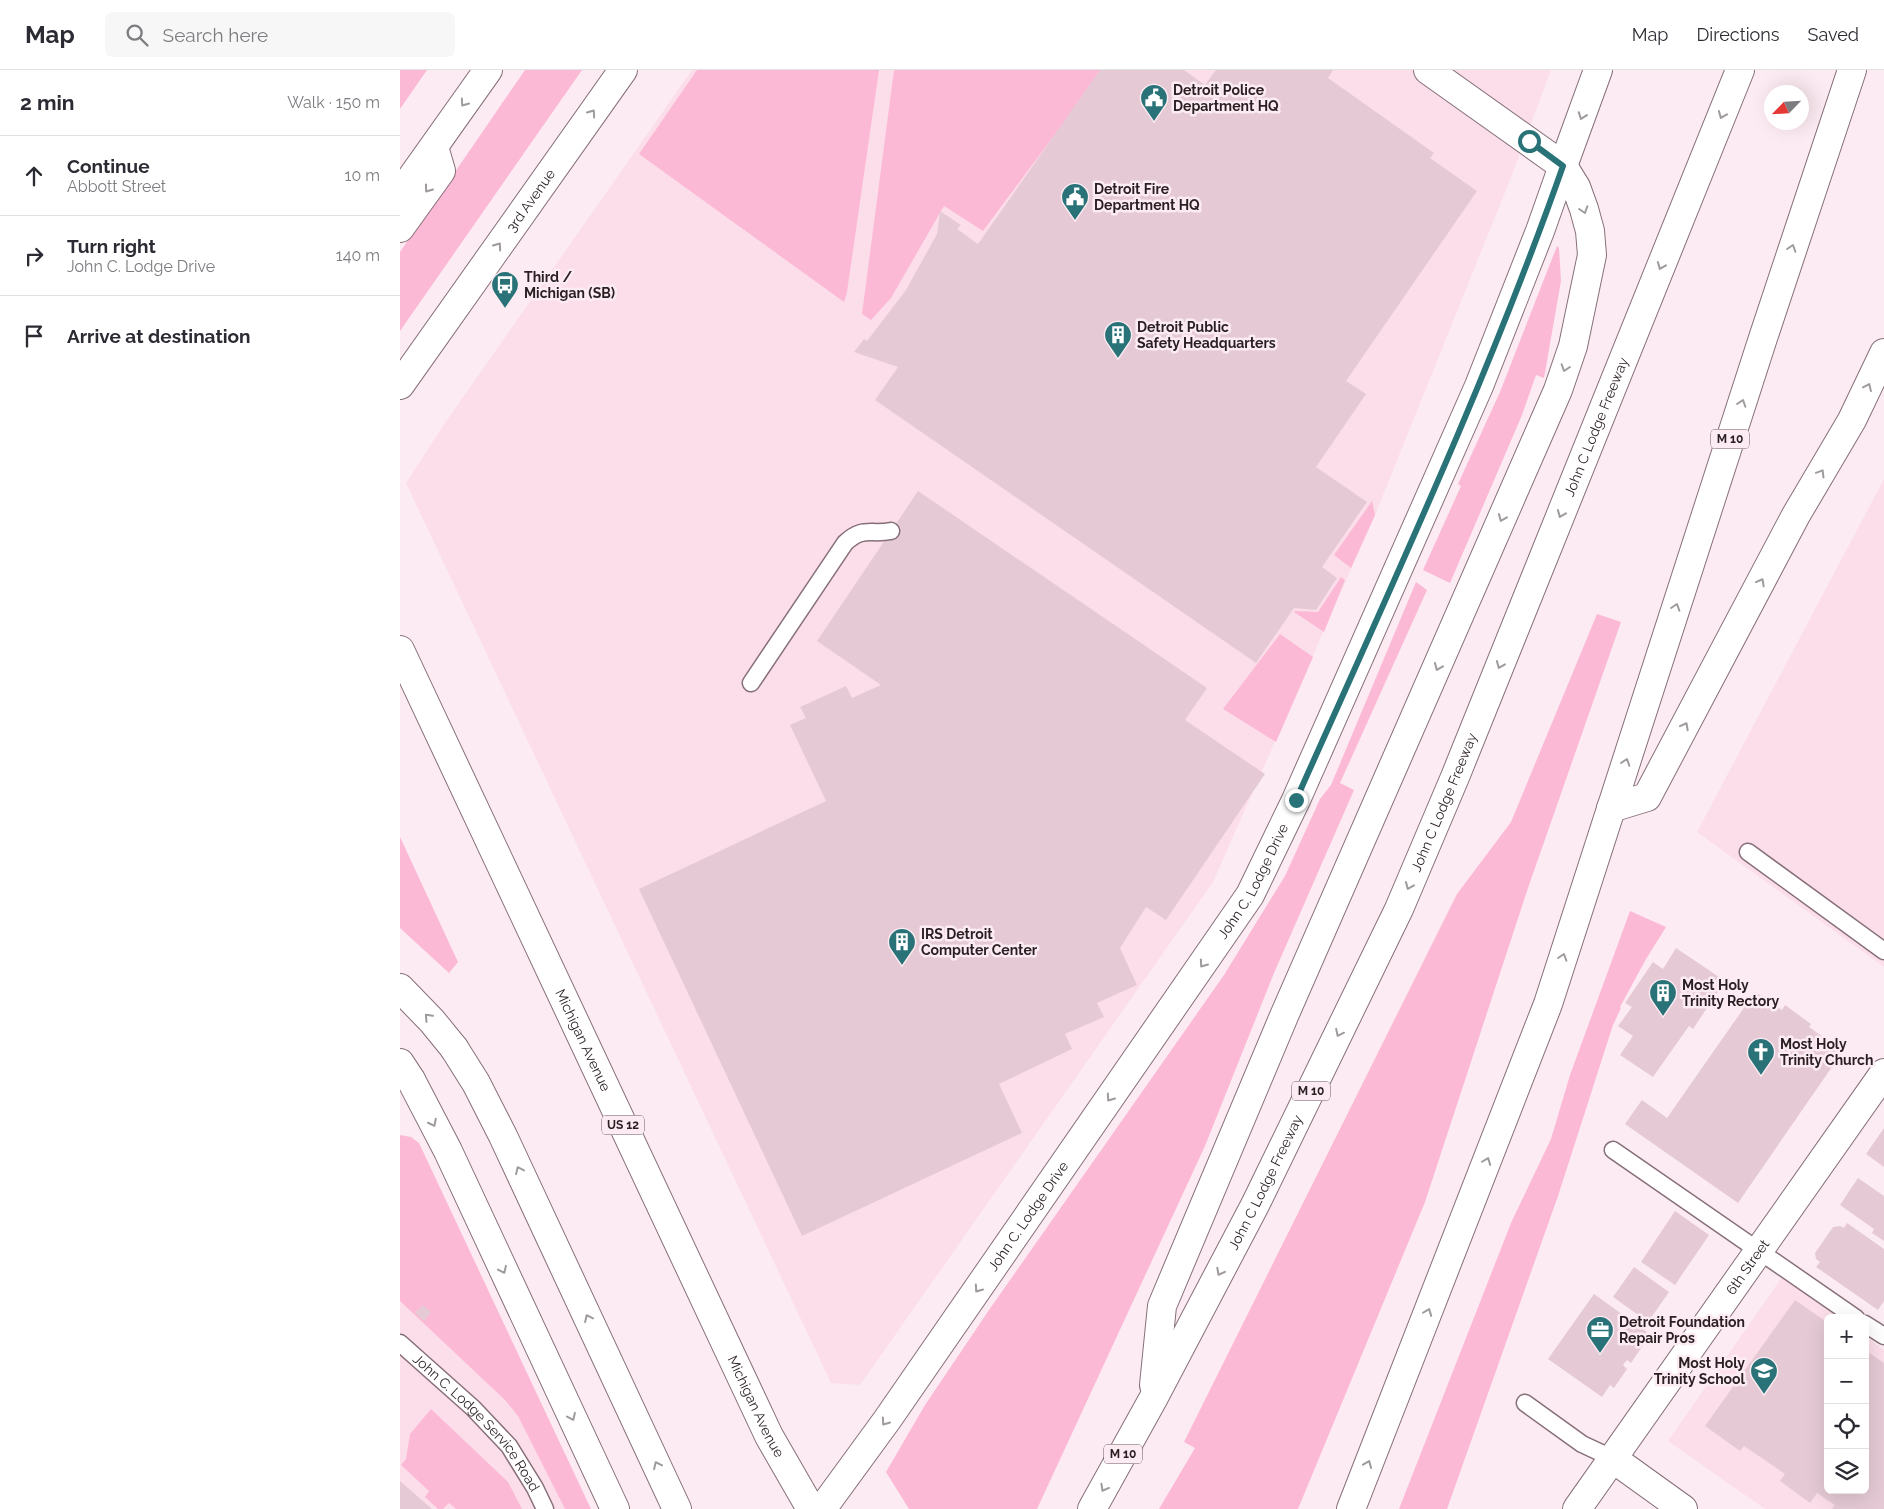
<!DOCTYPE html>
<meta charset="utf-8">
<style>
:root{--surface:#fff;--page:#f7f7f7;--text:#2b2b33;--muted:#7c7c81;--line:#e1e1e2}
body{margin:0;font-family:Raleway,sans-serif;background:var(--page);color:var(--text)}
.controls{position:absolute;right:15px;bottom:15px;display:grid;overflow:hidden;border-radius:8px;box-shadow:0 5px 20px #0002}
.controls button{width:45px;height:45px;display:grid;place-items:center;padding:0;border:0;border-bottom:1px solid var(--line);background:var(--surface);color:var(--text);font:25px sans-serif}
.compass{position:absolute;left:1364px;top:15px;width:45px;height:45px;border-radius:50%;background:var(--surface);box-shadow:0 5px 20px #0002;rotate:245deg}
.stop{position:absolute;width:15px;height:15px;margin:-11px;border:4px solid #297378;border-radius:50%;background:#fff}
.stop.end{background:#297378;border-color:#fff;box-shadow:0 1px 5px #0008}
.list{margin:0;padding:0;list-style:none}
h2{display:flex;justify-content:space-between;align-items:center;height:65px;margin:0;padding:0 20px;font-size:21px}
h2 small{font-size:16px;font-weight:400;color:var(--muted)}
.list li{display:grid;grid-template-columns:32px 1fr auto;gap:15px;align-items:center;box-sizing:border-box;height:80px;padding:0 20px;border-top:1px solid var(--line)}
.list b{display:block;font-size:19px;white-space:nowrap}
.list p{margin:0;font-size:16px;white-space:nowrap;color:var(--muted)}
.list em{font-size:16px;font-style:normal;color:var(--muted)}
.icon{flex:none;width:28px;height:28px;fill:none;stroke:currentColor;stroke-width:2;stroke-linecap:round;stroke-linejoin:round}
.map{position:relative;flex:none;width:1484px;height:1439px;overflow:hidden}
header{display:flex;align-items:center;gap:30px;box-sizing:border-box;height:70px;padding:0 25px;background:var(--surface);border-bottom:1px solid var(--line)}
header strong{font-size:24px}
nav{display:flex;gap:28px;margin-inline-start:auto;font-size:18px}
.search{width:350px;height:45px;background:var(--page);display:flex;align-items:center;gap:12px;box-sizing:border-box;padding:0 18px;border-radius:8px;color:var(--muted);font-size:19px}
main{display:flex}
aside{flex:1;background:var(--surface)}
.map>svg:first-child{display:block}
.built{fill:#fbdeea}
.green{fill:#fcb9d6}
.building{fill:#e5cad5}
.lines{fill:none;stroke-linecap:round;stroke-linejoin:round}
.lane-casing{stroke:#876f79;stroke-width:19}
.street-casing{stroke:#876f79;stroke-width:30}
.secondary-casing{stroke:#876f79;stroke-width:30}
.primary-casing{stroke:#876f79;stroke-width:30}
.highway-casing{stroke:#876f79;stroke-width:30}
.lane{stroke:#fff;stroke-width:16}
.street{stroke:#fff;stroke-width:28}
.secondary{stroke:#fff;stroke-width:28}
.primary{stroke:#fff;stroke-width:28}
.highway{stroke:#fff;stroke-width:28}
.oneway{stroke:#9f9a9c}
.route{stroke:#297378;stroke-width:6}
.labels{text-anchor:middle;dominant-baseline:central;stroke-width:5;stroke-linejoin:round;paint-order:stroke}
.shield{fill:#fcebf2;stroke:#685c61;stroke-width:1}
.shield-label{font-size:12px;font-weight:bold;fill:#291f23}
.poi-label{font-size:14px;font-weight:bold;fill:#291f23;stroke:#fcebf2;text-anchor:start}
.street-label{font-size:14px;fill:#291f23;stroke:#fcebf2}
</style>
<header>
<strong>Map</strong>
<div class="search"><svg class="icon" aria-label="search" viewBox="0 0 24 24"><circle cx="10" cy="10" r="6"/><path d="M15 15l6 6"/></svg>Search here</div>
<nav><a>Map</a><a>Directions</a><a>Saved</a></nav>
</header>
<main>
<aside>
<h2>2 min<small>Walk · 150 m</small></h2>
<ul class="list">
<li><svg class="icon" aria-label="ahead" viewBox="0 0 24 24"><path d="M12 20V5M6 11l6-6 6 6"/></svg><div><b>Continue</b><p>Abbott Street</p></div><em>10 m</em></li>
<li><svg class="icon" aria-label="right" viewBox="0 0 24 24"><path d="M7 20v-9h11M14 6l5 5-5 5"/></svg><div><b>Turn right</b><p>John C. Lodge Drive</p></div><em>140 m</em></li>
<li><svg class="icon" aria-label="arrive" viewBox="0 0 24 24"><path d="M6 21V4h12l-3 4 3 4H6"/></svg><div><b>Arrive at destination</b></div></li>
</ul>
</aside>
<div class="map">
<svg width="1484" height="1439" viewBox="0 0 1484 1439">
<rect width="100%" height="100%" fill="#fcebf2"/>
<path class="built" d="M 292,0 L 1151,0 L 1110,110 L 975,445 L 813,812 L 460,1315 L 431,1313 L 6,413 L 45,353 Z
M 1484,409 L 1484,897 L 1297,762 Z
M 0,1121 L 132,1356 L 171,1439 L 0,1439 Z
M 1382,1207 L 1439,1248 L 1428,1248 L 1428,1420 L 1465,1420 L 1465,1266 L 1484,1280 L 1484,1439 L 1365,1439 L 1268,1371 Z"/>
<path class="green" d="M 0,0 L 27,0 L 0,39 Z
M 125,0 L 182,0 L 0,261 L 0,182 Z
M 297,0 L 479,0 L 447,222 L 444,232 L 239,84 Z
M 494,0 L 703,0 L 583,161 L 544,136 L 491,228 L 471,250 L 462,244 Z
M 1157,176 L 1159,178 L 1161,211 L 1144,308 L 1136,305 L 1122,345 L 1050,513 L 1023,500 L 1061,416 L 1058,414 L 1100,322 Z
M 972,431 L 975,445 L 951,498 L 934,485 Z
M 941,507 L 945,510 L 924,562 L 894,542 L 895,541 L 918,542 Z
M 1016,512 L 1027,520 L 940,713 L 954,720 L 874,903 L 805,1076 L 637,1439 L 509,1439 L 486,1402 L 525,1335 L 589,1240 L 824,905 L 885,806 L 920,729 L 931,715 Z
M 1197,544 L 1221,552 L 1128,818 L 1025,1132 L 898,1439 L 759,1439 L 795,1378 L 784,1372 L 1057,824 L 1111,752 Z
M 880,564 L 913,587 L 876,672 L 823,639 Z
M 0,767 L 58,892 L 49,903 L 0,858 Z
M 1230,841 L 1266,857 L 1246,889 L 1220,937 L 1221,938 L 1213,955 L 1158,1126 L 1047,1439 L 999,1439 L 1111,1153 L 1151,1069 L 1170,1005 Z
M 0,1065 L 11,1067 L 19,1073 L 191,1439 L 165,1439 L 118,1346 L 105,1330 L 0,1231 Z
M 31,1339 L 108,1412 L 122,1439 L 56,1439 L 49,1433 L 43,1439 L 38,1439 L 25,1427 L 29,1421 L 1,1395 L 6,1389 L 10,1364 Z"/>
<path class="building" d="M 700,0 L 784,0 L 805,15 L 816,0 L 933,0 L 928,8 L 1034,83 L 1030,88 L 1077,121 L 946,311 L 966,324 L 916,397 L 967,432 L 922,497 L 937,508 L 916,540 L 894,538 L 856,593 L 475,330 L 498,297 L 454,282 L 464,269 L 467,271 L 506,220 L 537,164 L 540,141 L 561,155 L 557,159 L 578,174 Z
M 518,421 L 807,618 L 785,650 L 865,704 L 766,850 L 746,837 L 720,878 L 737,915 L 697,933 L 704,947 L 665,964 L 672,979 L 599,1014 L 622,1063 L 402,1166 L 239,819 L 426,731 L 390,655 L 406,648 L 400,637 L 446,616 L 452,628 L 481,615 L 417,571 Z
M 1276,878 L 1325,911 L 1293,959 L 1289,956 L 1253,1007 L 1220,985 L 1233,966 L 1218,956 L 1232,937 L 1225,933 L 1253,892 L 1263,899 Z
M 1355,922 L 1382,940 L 1385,935 L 1411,954 L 1409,957 L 1443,981 L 1338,1133 L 1225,1054 L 1242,1030 L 1267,1048 Z
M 1484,1058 L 1484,1097 L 1466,1084 Z
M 1458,1108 L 1484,1126 L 1484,1171 L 1472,1163 L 1474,1159 L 1440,1135 Z
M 1275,1141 L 1309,1165 L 1275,1215 L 1241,1192 Z
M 1447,1153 L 1484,1179 L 1484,1231 L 1478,1240 L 1416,1197 L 1420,1192 L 1416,1189 L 1415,1183 L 1433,1157 L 1440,1156 L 1444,1158 Z
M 1234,1197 L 1269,1222 L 1248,1252 L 1213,1227 Z
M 1194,1224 L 1247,1262 L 1241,1272 L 1244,1274 L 1231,1293 L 1227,1290 L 1223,1295 L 1227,1299 L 1214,1318 L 1210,1315 L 1202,1327 L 1148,1289 Z
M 1395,1230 L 1428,1253 L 1428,1420 L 1465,1420 L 1465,1280 L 1484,1293 L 1484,1439 L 1432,1439 L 1435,1435 L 1417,1423 L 1410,1433 L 1380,1411 L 1385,1404 L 1344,1376 L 1340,1381 L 1305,1356 Z
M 23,1235 L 31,1242 L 24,1251 L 15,1243 Z
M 0,1411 L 32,1439 L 0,1439 Z"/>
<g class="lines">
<defs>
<g id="lane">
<path d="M 351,613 L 445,473 C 463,456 470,465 491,461"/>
<path d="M 1348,782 L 1484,881"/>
<path d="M 1213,1080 L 1456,1248"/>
<path d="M 1465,1254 L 1484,1266"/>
<path id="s1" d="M 0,1273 L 73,1338 L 109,1376 L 135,1418 L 145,1439"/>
<path d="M 1125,1333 L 1182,1374 L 1212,1388"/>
</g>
<g id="street">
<path d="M 0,124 L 88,0"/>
<path d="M 0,158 L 41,101 L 34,77"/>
<path id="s2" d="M 0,315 L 223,0"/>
<path d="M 1212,1388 L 1283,1439"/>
<path id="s3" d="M 422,1439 L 487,1350 L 850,825 L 896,730 L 1079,316 L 1140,161 L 1163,96 L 1028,0"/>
</g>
<g id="secondary">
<path d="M 1163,96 L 1198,0"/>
<path d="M 0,918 L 32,951 L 54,978"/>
<path d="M 0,993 L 11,1010"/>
<path id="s4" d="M 1177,1439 L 1484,1003"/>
</g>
<g id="primary">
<path id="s5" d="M 0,580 L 369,1366 L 411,1439"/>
</g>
<g id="highway">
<path d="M 1211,738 L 1247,727 L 1396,445 L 1452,350 L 1484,283"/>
<path d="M 54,978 L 76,1013 L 103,1066 L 277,1439"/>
<path d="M 11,1010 L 48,1081 L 215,1439"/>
<path d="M 754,1315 L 762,1236 L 884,946 L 1158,320 L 1173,276 L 1192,185 L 1190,161 L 1184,139 L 1176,117 L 1163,96"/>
<path id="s6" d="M 692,1439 L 753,1329 L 855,1135 L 999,839 L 1055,707 L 1340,0"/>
<path d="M 951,1439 L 1148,934 L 1363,268 L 1452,0"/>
</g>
</defs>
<use href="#lane" class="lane-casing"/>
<use href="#street" class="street-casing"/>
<use href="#secondary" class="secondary-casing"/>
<use href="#primary" class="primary-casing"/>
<use href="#highway" class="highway-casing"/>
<use href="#lane" class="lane"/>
<use href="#street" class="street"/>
<use href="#secondary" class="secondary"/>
<use href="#primary" class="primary"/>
<use href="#highway" class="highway"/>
</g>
<defs><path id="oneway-chevron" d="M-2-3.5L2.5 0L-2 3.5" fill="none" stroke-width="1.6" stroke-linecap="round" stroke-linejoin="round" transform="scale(1.25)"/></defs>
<g class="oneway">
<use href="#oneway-chevron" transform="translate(64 33) rotate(125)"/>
<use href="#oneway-chevron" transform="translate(192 43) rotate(-55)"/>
<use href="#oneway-chevron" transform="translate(1322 45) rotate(112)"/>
<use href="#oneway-chevron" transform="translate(1182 46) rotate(110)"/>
<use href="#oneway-chevron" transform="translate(28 119) rotate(126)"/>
<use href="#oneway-chevron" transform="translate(1184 140) rotate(72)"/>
<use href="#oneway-chevron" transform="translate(98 176) rotate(-55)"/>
<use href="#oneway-chevron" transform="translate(1392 178) rotate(-72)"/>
<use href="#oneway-chevron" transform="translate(1261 196) rotate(112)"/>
<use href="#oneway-chevron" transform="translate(1165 298) rotate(108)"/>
<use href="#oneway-chevron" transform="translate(1468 317) rotate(-65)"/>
<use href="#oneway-chevron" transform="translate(1342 333) rotate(-72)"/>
<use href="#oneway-chevron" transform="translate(1421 403) rotate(-59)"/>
<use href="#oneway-chevron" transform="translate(1161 444) rotate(112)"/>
<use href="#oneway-chevron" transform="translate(1102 448) rotate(113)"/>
<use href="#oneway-chevron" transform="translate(1361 512) rotate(-62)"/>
<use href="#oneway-chevron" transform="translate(1276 537) rotate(-72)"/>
<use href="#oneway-chevron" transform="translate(1100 595) rotate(112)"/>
<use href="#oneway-chevron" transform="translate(1038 597) rotate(113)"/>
<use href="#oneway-chevron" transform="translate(1285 656) rotate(-62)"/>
<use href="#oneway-chevron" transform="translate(1226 692) rotate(-72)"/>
<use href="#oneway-chevron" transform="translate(1009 816) rotate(113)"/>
<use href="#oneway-chevron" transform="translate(1163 887) rotate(-72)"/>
<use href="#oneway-chevron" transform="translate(803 894) rotate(125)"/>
<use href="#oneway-chevron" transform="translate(28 947) rotate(-133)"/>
<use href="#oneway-chevron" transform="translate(939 963) rotate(116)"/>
<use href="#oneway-chevron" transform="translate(710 1028) rotate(125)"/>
<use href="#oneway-chevron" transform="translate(33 1053) rotate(63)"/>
<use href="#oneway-chevron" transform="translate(1087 1091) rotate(-69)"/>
<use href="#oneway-chevron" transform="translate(119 1100) rotate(-115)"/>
<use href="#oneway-chevron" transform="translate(103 1200) rotate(65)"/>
<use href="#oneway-chevron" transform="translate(820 1202) rotate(118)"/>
<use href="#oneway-chevron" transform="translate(578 1219) rotate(125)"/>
<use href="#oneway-chevron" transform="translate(1028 1242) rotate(-69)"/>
<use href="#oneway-chevron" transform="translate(188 1248) rotate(-115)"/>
<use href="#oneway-chevron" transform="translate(172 1347) rotate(65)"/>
<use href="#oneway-chevron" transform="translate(485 1352) rotate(125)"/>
<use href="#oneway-chevron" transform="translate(968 1394) rotate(-68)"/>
<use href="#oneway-chevron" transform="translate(257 1395) rotate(-115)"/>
<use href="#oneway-chevron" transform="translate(704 1418) rotate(119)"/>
</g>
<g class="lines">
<path class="route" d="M 896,730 C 989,521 1087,312 1163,96 L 1129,71"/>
</g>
<defs>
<symbol id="civic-pin" viewBox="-11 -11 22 30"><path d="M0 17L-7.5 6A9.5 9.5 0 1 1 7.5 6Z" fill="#297378" stroke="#fcebf2"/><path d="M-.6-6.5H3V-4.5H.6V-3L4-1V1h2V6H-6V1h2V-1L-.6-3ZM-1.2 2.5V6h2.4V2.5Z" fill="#fff"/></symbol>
<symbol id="bus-pin" viewBox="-11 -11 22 30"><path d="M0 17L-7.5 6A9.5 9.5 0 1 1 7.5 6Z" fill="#297378" stroke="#fcebf2"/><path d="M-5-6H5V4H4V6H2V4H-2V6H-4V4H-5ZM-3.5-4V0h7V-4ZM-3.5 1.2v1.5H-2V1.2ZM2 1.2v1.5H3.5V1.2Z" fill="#fff"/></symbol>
<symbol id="building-pin" viewBox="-11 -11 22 30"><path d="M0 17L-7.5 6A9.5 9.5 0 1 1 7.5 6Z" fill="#297378" stroke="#fcebf2"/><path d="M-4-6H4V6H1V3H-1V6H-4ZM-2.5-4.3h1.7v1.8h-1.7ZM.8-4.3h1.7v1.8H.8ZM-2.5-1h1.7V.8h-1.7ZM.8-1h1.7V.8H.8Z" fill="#fff"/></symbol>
<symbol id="church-pin" viewBox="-11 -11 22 30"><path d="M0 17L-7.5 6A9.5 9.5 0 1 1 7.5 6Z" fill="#297378" stroke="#fcebf2"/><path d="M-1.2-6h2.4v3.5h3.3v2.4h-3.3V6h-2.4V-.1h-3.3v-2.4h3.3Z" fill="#fff"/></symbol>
<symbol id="office-pin" viewBox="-11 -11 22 30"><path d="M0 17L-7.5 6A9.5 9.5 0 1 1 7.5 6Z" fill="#297378" stroke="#fcebf2"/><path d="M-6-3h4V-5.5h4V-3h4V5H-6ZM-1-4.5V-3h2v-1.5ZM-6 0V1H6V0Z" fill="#fff"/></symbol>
<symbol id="school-pin" viewBox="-11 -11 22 30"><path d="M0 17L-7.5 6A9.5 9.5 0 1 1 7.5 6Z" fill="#297378" stroke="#fcebf2"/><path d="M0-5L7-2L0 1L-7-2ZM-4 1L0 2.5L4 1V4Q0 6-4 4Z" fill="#fff"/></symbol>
</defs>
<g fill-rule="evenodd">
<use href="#civic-pin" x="738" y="12" width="32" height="43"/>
<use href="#civic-pin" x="659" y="111" width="32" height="43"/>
<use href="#bus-pin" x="89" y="199" width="32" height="43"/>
<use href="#building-pin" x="702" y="249" width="32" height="43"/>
<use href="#building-pin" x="486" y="856" width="32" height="43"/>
<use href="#building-pin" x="1247" y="907" width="32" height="43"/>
<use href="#church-pin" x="1345" y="966" width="32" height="43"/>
<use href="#office-pin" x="1184" y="1244" width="32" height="43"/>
<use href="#school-pin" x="1348" y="1285" width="32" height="43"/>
</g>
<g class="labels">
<g class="shield">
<rect x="1311" y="359.5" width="38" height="19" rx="4"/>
<rect x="892" y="1011.5" width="38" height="19" rx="4"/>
<rect x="202" y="1045.5" width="42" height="19" rx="4"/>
<rect x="704" y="1374.5" width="38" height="19" rx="4"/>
</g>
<g class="shield-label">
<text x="1330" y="369">M 10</text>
<text x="911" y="1021">M 10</text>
<text x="223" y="1055">US 12</text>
<text x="723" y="1384">M 10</text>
</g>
<g class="poi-label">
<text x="773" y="20">Detroit Police<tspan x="773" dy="16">Department HQ</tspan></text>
<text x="694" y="119">Detroit Fire<tspan x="694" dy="16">Department HQ</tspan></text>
<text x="124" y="207">Third /<tspan x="124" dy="16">Michigan (SB)</tspan></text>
<text x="737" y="257">Detroit Public<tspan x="737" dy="16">Safety Headquarters</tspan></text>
<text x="521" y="864">IRS Detroit<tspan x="521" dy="16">Computer Center</tspan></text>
<text x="1282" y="915">Most Holy<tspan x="1282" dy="16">Trinity Rectory</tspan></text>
<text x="1380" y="974">Most Holy<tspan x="1380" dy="16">Trinity Church</tspan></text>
<text x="1219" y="1252">Detroit Foundation<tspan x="1219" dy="16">Repair Pros</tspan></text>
<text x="1345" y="1293" text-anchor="end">Most Holy<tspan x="1345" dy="16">Trinity School</tspan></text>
</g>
<g class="street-label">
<text stroke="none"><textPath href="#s2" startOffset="226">3rd Avenue</textPath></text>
<text stroke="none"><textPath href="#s6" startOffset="1195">John C Lodge Freeway</textPath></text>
<text stroke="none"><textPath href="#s6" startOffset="790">John C Lodge Freeway</textPath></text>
<text stroke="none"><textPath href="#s3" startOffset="762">John C. Lodge Drive</textPath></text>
<text stroke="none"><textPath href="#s5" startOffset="431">Michigan Avenue</textPath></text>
<text stroke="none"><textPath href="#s6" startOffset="370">John C Lodge Freeway</textPath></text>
<text stroke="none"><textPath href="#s3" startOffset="358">John C. Lodge Drive</textPath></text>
<text stroke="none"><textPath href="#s4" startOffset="296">6th Street</textPath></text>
<text stroke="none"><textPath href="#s5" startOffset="836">Michigan Avenue</textPath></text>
<text stroke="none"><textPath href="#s1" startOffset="111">John C. Lodge Service Road</textPath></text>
</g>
</g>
</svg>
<div class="controls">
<button>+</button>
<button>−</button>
<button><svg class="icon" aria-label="locate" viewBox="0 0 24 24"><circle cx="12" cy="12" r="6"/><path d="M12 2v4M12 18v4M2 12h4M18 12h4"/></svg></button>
<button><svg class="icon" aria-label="layers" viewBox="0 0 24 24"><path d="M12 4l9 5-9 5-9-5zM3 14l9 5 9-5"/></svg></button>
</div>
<svg class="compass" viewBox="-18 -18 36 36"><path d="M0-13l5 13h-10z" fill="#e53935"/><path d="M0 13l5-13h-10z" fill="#7c7c81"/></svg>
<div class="stop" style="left:1129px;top:71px"></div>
<div class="stop end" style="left:896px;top:730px"></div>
</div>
</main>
